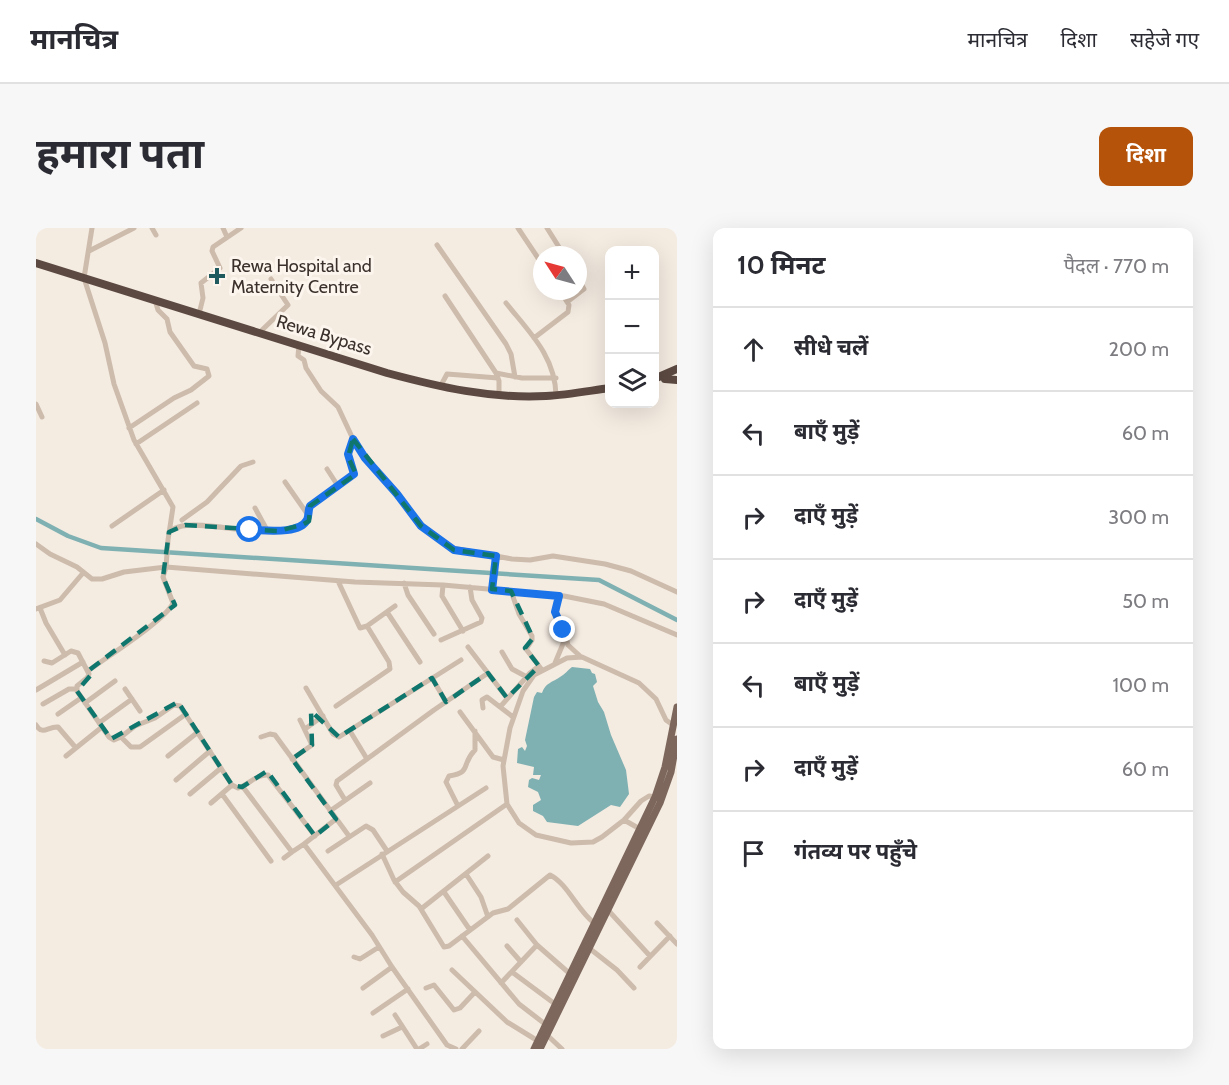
<!DOCTYPE html>
<html lang="hi">
<meta charset="utf-8">
<style>
:root{--surface:#fff;--page:#f7f7f7;--text:#2b2b33;--muted:#7c7c81;--line:#e1e1e2;--accent:#b45309}
body{margin:0;font-family:Cabin,"Noto Sans Devanagari",sans-serif;background:var(--page);color:var(--text)}
.controls{position:absolute;right:18px;top:18px;display:grid;overflow:hidden;border-radius:12px;box-shadow:0 6px 24px #0002}
.controls button{width:54px;height:54px;display:grid;place-items:center;padding:0;border:0;border-bottom:2px solid var(--line);background:var(--surface);color:var(--text);font:30px sans-serif}
.compass{position:absolute;left:497px;top:18px;width:54px;height:54px;border-radius:50%;background:var(--surface);box-shadow:0 6px 24px #0002;rotate:306deg}
.stop{position:absolute;width:18px;height:18px;margin:-14px;border:4px solid #1a73e8;border-radius:50%;background:#fff}
.stop.end{background:#1a73e8;border-color:#fff;box-shadow:0 2px 6px #0008}
.list{margin:0;padding:0;list-style:none}
h2{display:flex;justify-content:space-between;align-items:center;height:78px;margin:0;padding:0 24px;font-size:26px}
h2 small{font-size:20px;font-weight:400;color:var(--muted)}
.list li{display:grid;grid-template-columns:39px 1fr auto;gap:18px;align-items:center;box-sizing:border-box;height:84px;padding:0 24px;border-top:2px solid var(--line)}
.list b{display:block;font-size:22px;white-space:nowrap}
.list em{font-size:20px;font-style:normal;color:var(--muted)}
.icon{flex:none;width:33px;height:33px;fill:none;stroke:currentColor;stroke-width:2;stroke-linecap:round;stroke-linejoin:round}
.map{position:relative;flex:none;width:641px;height:821px;overflow:hidden;border-radius:12px}
header{display:flex;align-items:center;gap:36px;box-sizing:border-box;height:84px;padding:0 30px;background:var(--surface);border-bottom:2px solid var(--line)}
header strong{font-size:28px}
nav{display:flex;gap:33px;margin-inline-start:auto;font-size:21px}
.intro{display:flex;align-items:center;justify-content:space-between;box-sizing:border-box;height:144px;padding:0 36px}
h1{margin:0;font-size:42px}
.button{padding:15px 27px;border-radius:12px;background:var(--accent);color:#fff;font-size:21px;font-weight:700}
main{display:flex;gap:36px;padding:0 36px}
aside{flex:1;background:var(--surface);border-radius:12px;box-shadow:0 6px 24px #0002}
.map>svg:first-child{display:block}
.water{fill:#7fb0b2}
.lines{fill:none;stroke-linecap:round;stroke-linejoin:round}
.canal{stroke:#7fb0b2;stroke-width:4.5}
.minor{stroke:#cdbbac;stroke-width:5}
.major{stroke:#7d675c;stroke-width:7}
.highway{stroke:#5c4a42;stroke-width:8}
.route{stroke:#1a73e8;stroke-width:8}
.marked{fill:none;stroke:#0f766e;stroke-width:4.5;stroke-dasharray:12 8;stroke-linejoin:round}
.poi-dot{fill:#1f5a5e;stroke:#fbf5ee;stroke-width:2}
.labels{text-anchor:middle;dominant-baseline:central;stroke-width:6;stroke-linejoin:round;paint-order:stroke}
.poi-label{font-size:18px;fill:#3b302b;stroke:#fbf5ee;text-anchor:start}
.street-label{font-size:18px;fill:#3b302b;stroke:#fbf5ee}
</style>
<header>
<strong>मानचित्र</strong>
<nav><a>मानचित्र</a><a>दिशा</a><a>सहेजे गए</a></nav>
</header>
<div class="intro"><h1>हमारा पता</h1><a class="button">दिशा</a></div>
<main>
<div class="map">
<svg width="641" height="821" viewBox="0 0 641 821">
<rect width="100%" height="100%" fill="#f4ebe1"/>
<path class="water" d="M 536,439 L 554,441 L 556,445 L 559,446 L 561,454 L 557,458 L 562,474 L 568,484 L 575,507 L 590,542 L 593,566 L 584,579 L 575,577 L 542,598 L 511,594 L 507,588 L 497,583 L 497,577 L 505,572 L 502,564 L 492,559 L 493,552 L 496,550 L 503,552 L 505,547 L 497,547 L 498,539 L 481,535 L 482,521 L 486,519 L 489,523 L 491,518 L 489,512 L 498,469 L 501,464 L 506,465 C 509,455 517,454 524,449 C 528,447 532,442 536,439 Z"/>
<g class="lines">
<path class="canal" d="M 0,291 L 32,308 L 65,320 L 563,352 L 641,392"/>
<path class="minor" d="M 116,0 L 120,7
M 187,0 L 191,9
M 482,0 L 506,36
M 511,0 L 528,27
M 401,17 L 470,116 L 475,126 L 479,149
M 53,23 L 98,0
M 409,68 L 460,145 L 463,153 L 463,167
M 531,74 L 548,61 L 542,50
M 470,75 C 494,105 519,128 520,167
M 163,86 L 167,70 L 165,55 L 184,40 L 176,23 L 177,19 L 205,0
M 224,104 L 252,77 L 235,51
M 498,110 L 532,84 L 533,77 L 524,63
M 263,117 L 262,128 L 268,132 L 270,140 L 285,163 L 302,179 L 317,211 L 329,230 L 361,266 L 382,295 L 416,320 L 476,331 L 494,332 L 517,328 L 569,336 L 595,343 L 641,364
M 460,145 L 486,150 L 520,150
M 404,159 L 411,146 L 462,150
M 0,176 L 6,189
M 93,200 L 138,170 L 155,162 L 173,148 L 171,141 L 158,138 L 134,104 L 131,91 L 122,82 L 119,72
M 100,216 L 161,175
M 291,241 L 302,258
M 249,254 L 272,287
M 219,280 L 231,302
M 146,292 L 171,274 L 205,238 L 217,234
M 76,298 L 128,262
M 133,304 C 137,301 141,299 146,298 C 173,292 249,316 269,295 C 274,291 272,283 274,278 L 318,246 L 312,226 L 317,211
M 0,316 L 14,326 L 41,339 L 56,351 L 66,351 L 88,344 L 130,339 L 319,354 L 407,357 L 528,368 L 568,376 L 641,407
M 302,353 L 324,400 L 331,398 L 359,378
M 368,355 L 372,367 L 398,406
M 407,357 L 406,368 L 427,403
M 456,361 L 460,328
M 475,363 L 483,386 L 496,408 L 496,412 L 490,421 L 506,442
M 523,368 L 520,387 L 527,399 L 532,417 L 544,428
M 4,380 L 10,395 L 29,427
M 0,381 L 24,372 L 47,345
M 351,384 L 384,434
M 405,412 L 445,394 L 446,390 L 436,372 L 434,359
M 432,419 L 471,470
M 466,424 L 476,441 L 491,449
M 8,433 L 16,435 L 35,423 L 42,425 L 53,446 L 51,450 L 41,458 L 41,463 L 73,509 L 78,512 L 85,509 L 99,498 L 119,490 L 138,477 L 144,478 L 196,557 L 202,560 C 213,557 220,546 232,547 L 279,608
M 519,435 L 529,411
M 52,443 C 69,430 130,392 137,375 L 127,349 L 130,339 L 132,312 L 137,279 L 98,212 L 78,156 L 69,115 L 48,50 L 56,0
M 396,450 L 410,474
M 270,460 L 297,506 L 303,509 L 425,432
M 89,461 L 104,483
M 0,462 L 47,434
M 49,475 L 79,453
M 7,476 L 33,461 L 40,461
M 300,478 L 354,441 L 353,434 L 331,398
M 464,479 L 494,445 L 503,438
M 447,480 L 446,472 L 451,469 L 477,489
M 424,484 L 457,529 L 468,532
M 22,486 L 45,470
M 63,495 L 96,471
M 0,497 C 7,508 12,498 22,499 L 40,520
M 269,501 L 287,488
M 314,503 L 331,531
M 85,509 L 95,519 L 104,519 L 150,486
M 225,509 L 234,506 L 239,507 L 313,608
M 30,528 L 66,499
M 132,528 L 162,504
M 256,531 L 276,517 L 264,492
M 140,552 L 174,523
M 207,559 L 256,624 L 268,616 L 336,707 L 356,739 L 411,817 L 420,821
M 154,566 L 185,540
M 186,566 L 235,633
M 619,569 L 613,568 L 605,573 L 588,592 L 566,609 L 557,614 L 535,615 L 500,607 L 483,595 L 471,576 L 467,538 L 474,500 L 487,463 L 498,447 L 531,430 L 546,429 L 603,455 L 620,471 L 630,492 L 637,497
M 309,572 L 300,557 L 301,553 L 398,482 L 452,445
M 175,575 L 196,557
M 422,578 L 410,554 L 413,548 C 437,544 424,537 439,522 L 439,503
M 294,583 L 334,555
M 588,592 L 604,601
M 268,616 L 300,591
M 292,623 L 330,598 L 337,602 L 351,623
M 346,626 L 358,652 L 367,664 L 383,678 L 408,719 L 413,718 L 457,685 L 472,681 L 514,647 C 532,656 541,682 558,695
M 248,630 L 256,624
M 430,646 L 445,669 L 452,689
M 359,654 L 471,576
M 300,657 L 450,560
M 408,664 L 434,702
M 385,681 L 452,628
M 571,681 L 614,728
M 481,692 L 501,717 L 533,745
M 621,695 L 641,716
M 426,708 L 483,776 L 509,796
M 471,718 L 485,734
M 553,720 L 581,742 L 598,760
M 318,729 L 324,731 L 343,719
M 604,739 L 634,708
M 416,742 L 471,794 L 502,813
M 476,744 L 519,776
M 465,755 L 501,717
M 327,760 L 356,739
M 390,760 L 398,757 L 418,782 L 424,780 L 439,764
M 337,785 L 372,761
M 359,787 L 381,821
M 511,807 L 526,821
M 347,808 L 366,799
M 383,821 L 391,816
M 426,821 L 443,803"/>
<path class="major" d="M 498,821 L 619,569 L 629,539 L 641,479
M 504,821 L 624,575 L 635,544 L 641,511"/>
<path class="highway" d="M 0,35 L 351,145 C 403,159 455,171 510,168 C 531,167 552,163 574,160
M 618,151 L 641,141
M 629,151 L 641,152"/>
</g>
<g class="lines">
<path class="route" d="M 214,302 C 228,302 263,307 271,292 C 273,288 272,282 274,278 L 318,246 L 312,226 L 317,211 L 329,230 L 361,266 L 385,298 L 418,322 L 460,328 L 456,362 L 523,368 L 519,384 L 527,402"/>
</g>
<path class="marked" d="M 317,211 L 385,298 L 418,322 L 460,328 L 456,361 L 475,363 L 497,410 L 489,420 L 503,438 L 471,470 L 452,445 L 410,474 L 396,450 L 303,509 L 275,483 L 276,517 L 256,531 L 300,591 L 279,608 L 231,543 L 206,559 L 196,557 L 142,474 L 75,511 L 41,463 L 54,448 L 52,443 L 139,377 L 127,349 L 133,304 L 149,297 L 242,303 L 266,297 L 273,293 L 274,278 L 320,246 L 312,229 Z"/>
<path class="poi-dot" d="M178 39h6v6h6v6h-6v6h-6v-6h-6v-6h6z"/>
<g class="labels">
<g class="poi-label">
<text x="195" y="38">Rewa Hospital and<tspan x="195" dy="21">Maternity Centre</tspan></text>
</g>
<g class="street-label">
<text transform="translate(288 107) rotate(17)">Rewa Bypass</text>
</g>
</g>
</svg>
<div class="controls">
<button>+</button>
<button>−</button>
<button><svg class="icon" aria-label="layers" viewBox="0 0 24 24"><path d="M12 4l9 5-9 5-9-5zM3 14l9 5 9-5"/></svg></button>
</div>
<svg class="compass" viewBox="-18 -18 36 36"><path d="M0-13l5 13h-10z" fill="#e53935"/><path d="M0 13l5-13h-10z" fill="#7c7c81"/></svg>
<div class="stop" style="left:214px;top:302px"></div>
<div class="stop end" style="left:527px;top:402px"></div>
</div>
<aside>
<h2>10 मिनट<small>पैदल · 770 m</small></h2>
<ul class="list">
<li><svg class="icon" aria-label="ahead" viewBox="0 0 24 24"><path d="M12 20V5M6 11l6-6 6 6"/></svg><div><b>सीधे चलें</b></div><em>200 m</em></li>
<li><svg class="icon" aria-label="left" viewBox="0 0 24 24"><path d="M17 20v-9H6M10 6l-5 5 5 5"/></svg><div><b>बाएँ मुड़ें</b></div><em>60 m</em></li>
<li><svg class="icon" aria-label="right" viewBox="0 0 24 24"><path d="M7 20v-9h11M14 6l5 5-5 5"/></svg><div><b>दाएँ मुड़ें</b></div><em>300 m</em></li>
<li><svg class="icon" aria-label="right" viewBox="0 0 24 24"><path d="M7 20v-9h11M14 6l5 5-5 5"/></svg><div><b>दाएँ मुड़ें</b></div><em>50 m</em></li>
<li><svg class="icon" aria-label="left" viewBox="0 0 24 24"><path d="M17 20v-9H6M10 6l-5 5 5 5"/></svg><div><b>बाएँ मुड़ें</b></div><em>100 m</em></li>
<li><svg class="icon" aria-label="right" viewBox="0 0 24 24"><path d="M7 20v-9h11M14 6l5 5-5 5"/></svg><div><b>दाएँ मुड़ें</b></div><em>60 m</em></li>
<li><svg class="icon" aria-label="arrive" viewBox="0 0 24 24"><path d="M6 21V4h12l-3 4 3 4H6"/></svg><div><b>गंतव्य पर पहुँचे</b></div></li>
</ul>
</aside>
</main>
